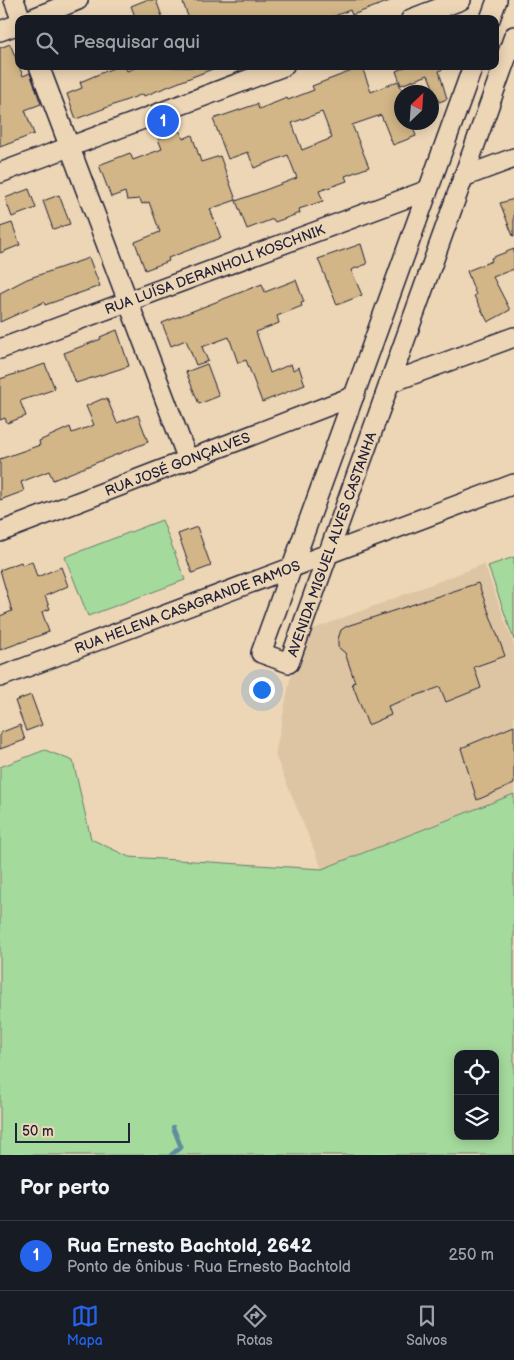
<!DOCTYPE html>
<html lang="pt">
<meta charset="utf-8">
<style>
:root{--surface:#171b24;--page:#20242c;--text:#f1f3f6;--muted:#9ea1a6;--line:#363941;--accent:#2563eb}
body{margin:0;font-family:"Balsamiq Sans",sans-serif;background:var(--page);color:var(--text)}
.controls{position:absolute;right:15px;bottom:15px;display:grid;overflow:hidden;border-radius:10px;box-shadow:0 2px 12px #0003}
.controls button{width:45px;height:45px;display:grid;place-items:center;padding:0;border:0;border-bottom:1px solid var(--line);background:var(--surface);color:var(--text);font:25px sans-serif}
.compass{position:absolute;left:394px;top:85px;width:45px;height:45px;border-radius:50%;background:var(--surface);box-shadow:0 2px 12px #0003;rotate:25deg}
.scale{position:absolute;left:15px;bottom:12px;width:115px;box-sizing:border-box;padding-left:5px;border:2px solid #22223b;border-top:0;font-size:14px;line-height:18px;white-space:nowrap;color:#22223b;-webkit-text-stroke:4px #edd6b6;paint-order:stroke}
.you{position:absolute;left:261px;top:689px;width:18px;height:18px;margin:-12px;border:4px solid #fff;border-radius:50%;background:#1a73e8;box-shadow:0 0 0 8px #1a73e833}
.badge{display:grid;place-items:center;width:32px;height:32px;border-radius:50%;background:var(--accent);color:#fff;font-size:16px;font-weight:700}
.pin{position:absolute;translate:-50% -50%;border:2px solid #fff;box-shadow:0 1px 5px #0006}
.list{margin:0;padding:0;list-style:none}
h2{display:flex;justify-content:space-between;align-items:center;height:65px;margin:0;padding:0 20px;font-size:21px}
h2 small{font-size:16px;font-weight:400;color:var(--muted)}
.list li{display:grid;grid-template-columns:32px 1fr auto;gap:15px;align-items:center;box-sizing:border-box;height:70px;padding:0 20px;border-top:1px solid var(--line)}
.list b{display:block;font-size:19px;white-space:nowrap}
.list p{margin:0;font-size:16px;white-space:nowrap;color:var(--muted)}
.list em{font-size:16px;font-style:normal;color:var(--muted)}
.icon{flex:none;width:28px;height:28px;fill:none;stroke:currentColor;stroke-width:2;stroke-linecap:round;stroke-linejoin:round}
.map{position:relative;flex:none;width:514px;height:1155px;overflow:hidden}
.search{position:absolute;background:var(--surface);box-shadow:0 2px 12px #0003;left:15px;right:15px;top:15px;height:55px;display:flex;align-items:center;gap:12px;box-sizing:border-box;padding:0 18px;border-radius:10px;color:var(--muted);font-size:19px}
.sheet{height:135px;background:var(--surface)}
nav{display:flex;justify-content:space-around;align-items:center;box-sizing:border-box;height:70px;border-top:1px solid var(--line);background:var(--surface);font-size:14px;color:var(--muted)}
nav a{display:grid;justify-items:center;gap:2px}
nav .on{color:var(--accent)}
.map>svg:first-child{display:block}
.built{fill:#ddc5a4}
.green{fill:#a5da9d;stroke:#647e6c;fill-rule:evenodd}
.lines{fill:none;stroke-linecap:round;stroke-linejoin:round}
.stream{stroke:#5d8e9c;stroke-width:4.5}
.building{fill:#d2b687;stroke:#22223b;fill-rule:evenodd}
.minor-casing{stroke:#22223b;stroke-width:22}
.minor{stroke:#edd6b6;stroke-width:19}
.labels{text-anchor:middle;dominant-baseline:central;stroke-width:4;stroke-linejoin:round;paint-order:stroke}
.street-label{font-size:14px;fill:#22223b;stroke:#edd6b6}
</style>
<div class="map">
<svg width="514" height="1155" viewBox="0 0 514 1155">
<rect width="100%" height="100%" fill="#edd6b6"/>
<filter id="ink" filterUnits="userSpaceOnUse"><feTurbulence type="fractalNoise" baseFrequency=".02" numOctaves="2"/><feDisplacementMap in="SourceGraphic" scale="10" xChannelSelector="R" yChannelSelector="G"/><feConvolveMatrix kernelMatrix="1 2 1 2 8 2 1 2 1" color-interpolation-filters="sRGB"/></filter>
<g filter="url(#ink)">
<path class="built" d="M 484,564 L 514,645 L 514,794 L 322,869 L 275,755 L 291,675 L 306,632 Z"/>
<path class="green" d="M 162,520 L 185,580 L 88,616 L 65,557 Z
M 514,557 L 514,640 L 488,566 Z
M 45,750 L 73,761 L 91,839 L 129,857 L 322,869 L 514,794 L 514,1155 L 0,1155 L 0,767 ZM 458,1054 L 495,1054 L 495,1136 L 458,1136 Z"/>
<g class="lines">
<path class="stream" d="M 171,1155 L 181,1147 L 173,1127"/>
</g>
<path class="building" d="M 146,0 L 156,0 L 163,19 L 136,19 L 131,6 Z
M 182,0 L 389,0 L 390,1 L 352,15 L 350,10 L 327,19 L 189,19 Z
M 10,44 L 23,76 L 30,73 L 41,104 L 25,110 L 34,134 L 0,147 L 0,48 Z
M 118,66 L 125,66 L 127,71 L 140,66 L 215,68 L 144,96 L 143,94 L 76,119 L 67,94 L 82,88 L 80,82 Z
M 408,66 L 449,66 L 439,71 L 447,99 L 439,102 L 428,75 L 401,85 L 396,71 Z
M 362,67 L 371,92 L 398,81 L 402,90 L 402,122 L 411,122 L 416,136 L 393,145 L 381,115 L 352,125 L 369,167 L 345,176 L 347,181 L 319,191 L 323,201 L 299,209 L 300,213 L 275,222 L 273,219 L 247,229 L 236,201 L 297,178 L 288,155 L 254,168 L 248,152 L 228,159 L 213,119 L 257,104 L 259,109 L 287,98 L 288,100 L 314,90 L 312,86 ZM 322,112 L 332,138 L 302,150 L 292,123 Z
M 180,131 L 183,139 L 192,135 L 201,162 L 220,156 L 236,200 L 210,209 L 221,238 L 168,258 L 169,261 L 145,270 L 135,242 L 160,232 L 149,202 L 142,204 L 140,199 L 127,200 L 125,192 L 111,197 L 99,165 L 130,153 L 133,160 L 162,149 L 158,139 Z
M 29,189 L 36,208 L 12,217 L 5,198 Z
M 59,195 L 70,224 L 53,229 L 43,201 Z
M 514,199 L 514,236 L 513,236 L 500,203 Z
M 12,223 L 20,245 L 0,253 L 0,227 Z
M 361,244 L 367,264 L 351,270 L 362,295 L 337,305 L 318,259 Z
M 514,249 L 514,269 L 493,277 L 510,310 L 488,322 L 474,296 L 476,295 L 467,271 L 492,261 L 491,258 Z
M 89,258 L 100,286 L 45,305 L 44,302 L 0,322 L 0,293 L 27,279 Z
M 296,280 L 304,302 L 301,303 L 302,306 L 277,316 L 279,323 L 256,332 L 270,373 L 291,364 L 293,370 L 299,367 L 305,385 L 262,402 L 246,360 L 238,363 L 229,337 L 202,347 L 208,361 L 196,365 L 186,340 L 171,346 L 162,323 L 262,284 L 265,292 Z
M 117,330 L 129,366 L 76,383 L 64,353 L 101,339 L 100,337 Z
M 45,364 L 55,389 L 20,401 L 26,416 L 7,423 L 5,418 L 0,420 L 0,379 Z
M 207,364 L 219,396 L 199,404 L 186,372 Z
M 102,399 L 107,399 L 117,423 L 138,415 L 148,442 L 53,480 L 49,471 L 21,482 L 24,491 L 0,500 L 0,459 L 40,445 L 39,441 L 70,427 L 72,433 L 94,425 L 86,406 Z
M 197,527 L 211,566 L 192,573 L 178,534 Z
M 32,561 L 37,577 L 61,567 L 68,586 L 45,596 L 50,609 L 42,612 L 49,632 L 0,650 L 0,616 L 12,611 L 0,570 L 21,562 L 22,565 Z
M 478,583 L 505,656 L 474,667 L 481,688 L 446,702 L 440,687 L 388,706 L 391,715 L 368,725 L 352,683 L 355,682 L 345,653 L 338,647 L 338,639 L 341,630 L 347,626 Z
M 31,695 L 42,725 L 26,731 L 15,701 Z
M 20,725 L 25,740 L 0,749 L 0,733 Z
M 514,726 L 514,784 L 477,800 L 461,748 Z"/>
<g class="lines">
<defs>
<g id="minor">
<path d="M 14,0 L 21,19"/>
<path d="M 31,19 L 78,0"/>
<path d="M 411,19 L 461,0"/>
<path d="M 490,19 L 497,0"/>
<path d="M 0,31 L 19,24"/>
<path d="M 39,66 L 188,460"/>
<path id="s1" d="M 473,66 L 261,653 L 289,663 L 514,36"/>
<path d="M 0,173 L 284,66"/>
<path d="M 463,177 L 514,158"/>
<path id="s2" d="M 0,349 L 428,190"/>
<path d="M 389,383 L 514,337"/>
<path id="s3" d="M 0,532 L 354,396"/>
<path id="s4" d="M 0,677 L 514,484"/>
</g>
</defs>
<use href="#minor" class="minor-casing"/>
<use href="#minor" class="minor"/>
</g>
</g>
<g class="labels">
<g class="street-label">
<text stroke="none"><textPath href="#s2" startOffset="229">RUA LUÍSA DERANHOLI KOSCHNIK</textPath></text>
<text stroke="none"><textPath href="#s3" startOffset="190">RUA JOSÉ GONÇALVES</textPath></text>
<text stroke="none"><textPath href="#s1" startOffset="780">AVENIDA MIGUEL ALVES CASTANHA</textPath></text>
<text stroke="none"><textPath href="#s4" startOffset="200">RUA HELENA CASAGRANDE RAMOS</textPath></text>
</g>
</g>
</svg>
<div class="controls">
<button><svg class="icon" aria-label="locate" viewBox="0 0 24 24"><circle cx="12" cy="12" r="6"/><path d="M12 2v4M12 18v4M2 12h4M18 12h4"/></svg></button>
<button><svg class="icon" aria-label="layers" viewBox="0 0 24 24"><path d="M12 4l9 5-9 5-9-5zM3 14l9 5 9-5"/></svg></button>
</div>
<svg class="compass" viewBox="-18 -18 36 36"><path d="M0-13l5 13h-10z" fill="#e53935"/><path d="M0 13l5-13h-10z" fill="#9ea1a6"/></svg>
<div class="scale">50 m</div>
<div class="you"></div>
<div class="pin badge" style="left:163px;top:121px">1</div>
<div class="search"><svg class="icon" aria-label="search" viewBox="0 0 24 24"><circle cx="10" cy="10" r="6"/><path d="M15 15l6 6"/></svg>Pesquisar aqui</div>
</div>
<section class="sheet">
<h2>Por perto<small></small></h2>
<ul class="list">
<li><span class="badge">1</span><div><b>Rua Ernesto Bachtold, 2642</b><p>Ponto de ônibus · Rua Ernesto Bachtold</p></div><em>250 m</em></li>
</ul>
</section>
<nav>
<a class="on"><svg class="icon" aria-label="map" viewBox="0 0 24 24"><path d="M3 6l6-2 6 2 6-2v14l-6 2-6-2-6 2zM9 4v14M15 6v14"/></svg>Mapa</a>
<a><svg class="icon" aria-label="directions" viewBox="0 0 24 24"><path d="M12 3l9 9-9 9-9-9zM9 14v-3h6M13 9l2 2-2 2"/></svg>Rotas</a>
<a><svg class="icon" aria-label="saved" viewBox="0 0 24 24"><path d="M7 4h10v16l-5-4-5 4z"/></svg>Salvos</a>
</nav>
